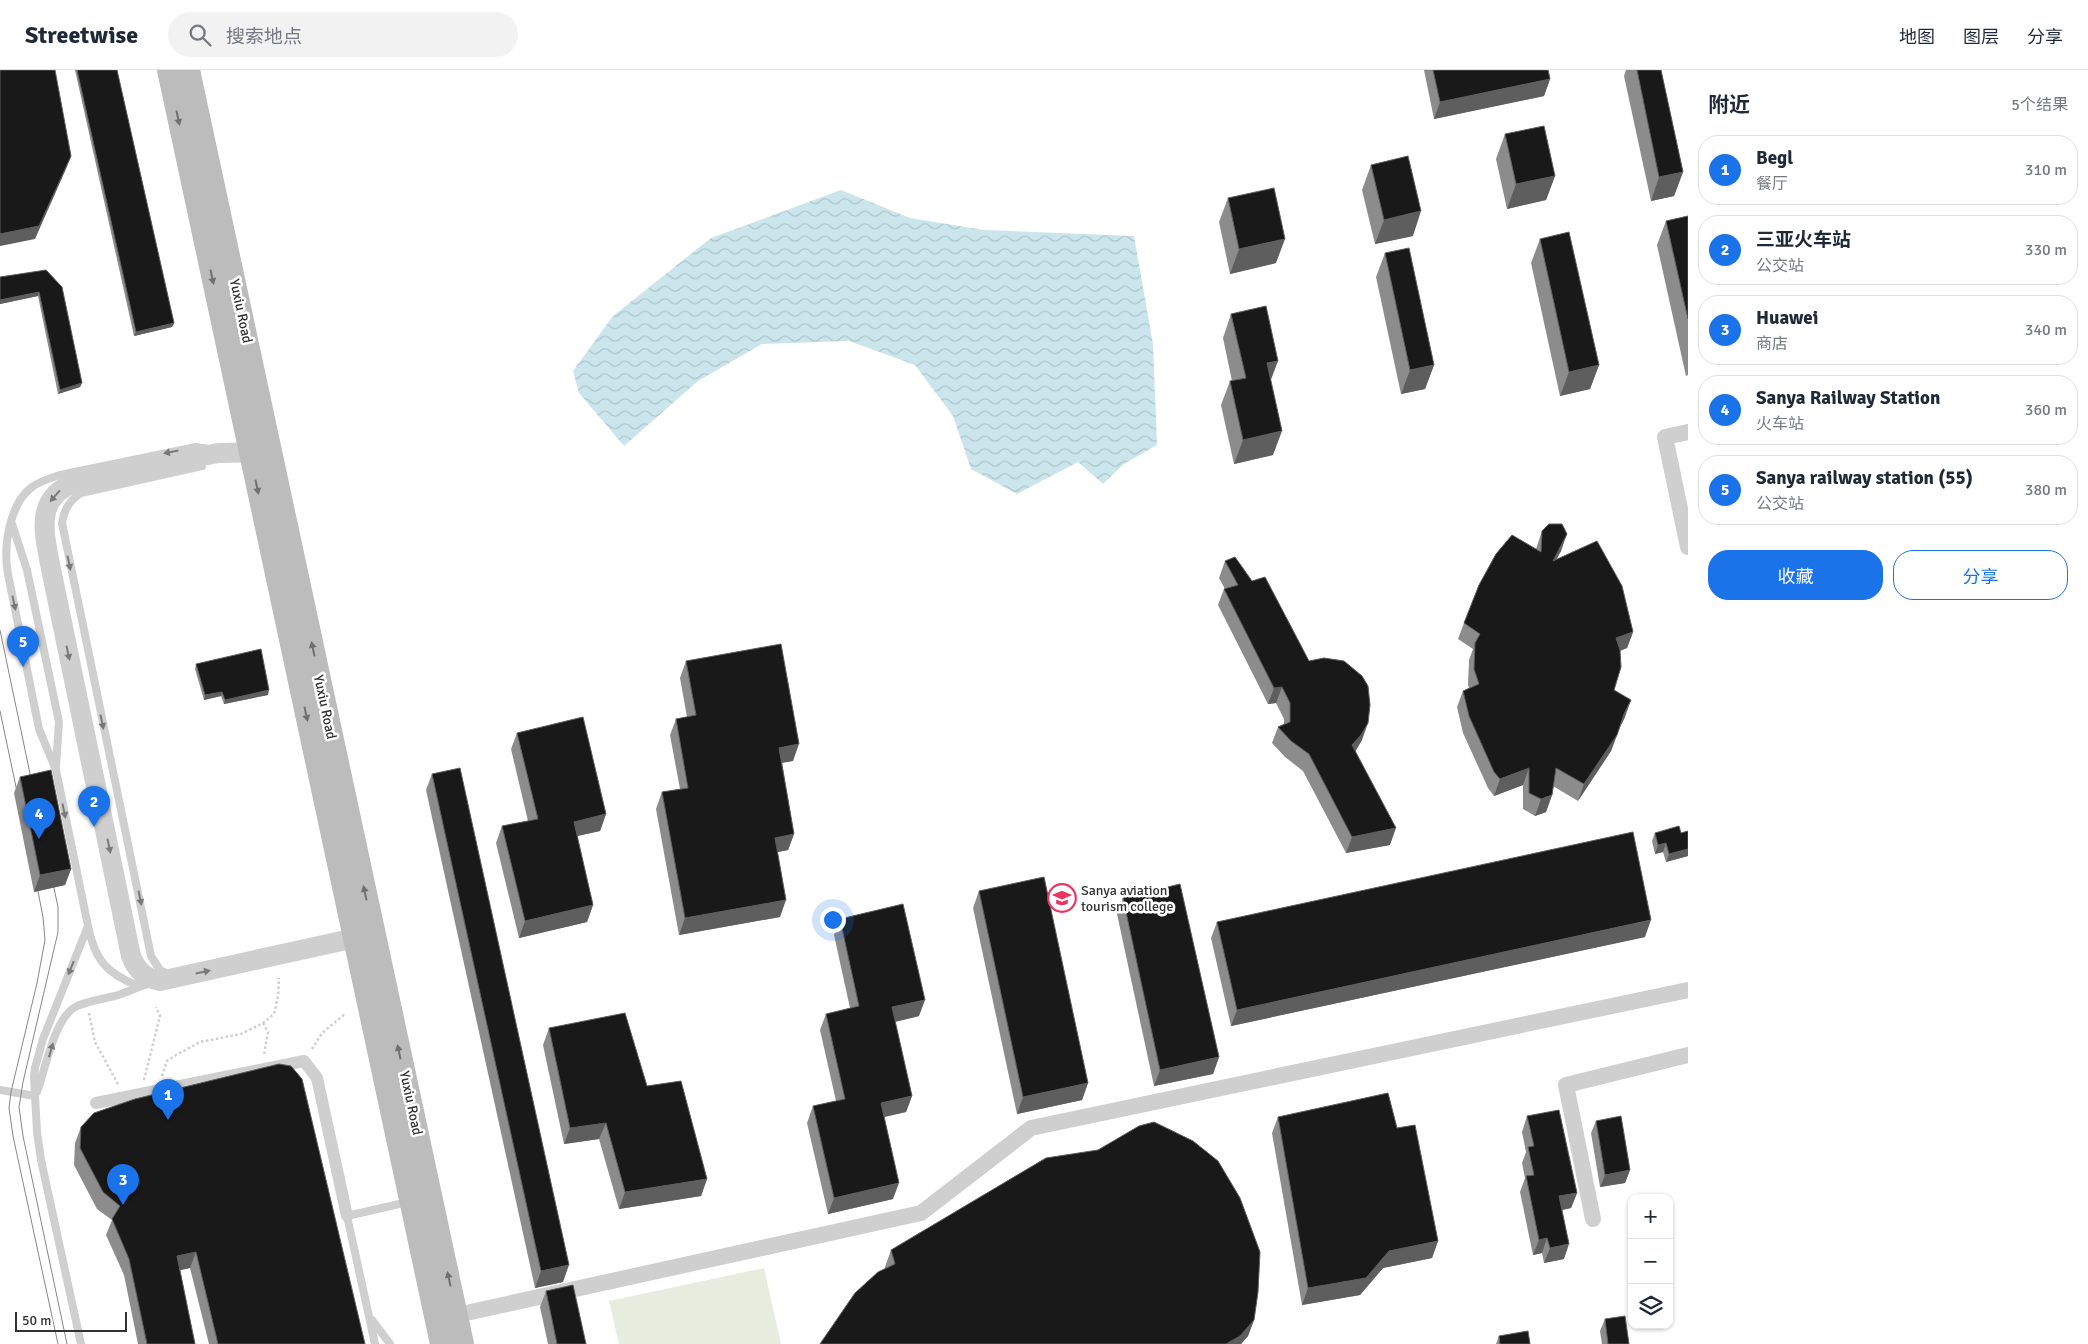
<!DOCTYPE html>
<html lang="zh">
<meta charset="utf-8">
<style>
:root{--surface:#fff;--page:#f2f2f3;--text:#1f2937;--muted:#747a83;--line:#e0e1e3;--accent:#1a73e8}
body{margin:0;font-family:Signika,"Noto Sans SC",sans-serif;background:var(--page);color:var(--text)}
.controls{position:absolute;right:15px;bottom:15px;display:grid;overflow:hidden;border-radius:10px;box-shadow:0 1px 4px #0004}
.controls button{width:45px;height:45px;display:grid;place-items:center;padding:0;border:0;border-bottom:1px solid var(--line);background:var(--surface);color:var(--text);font:25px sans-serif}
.scale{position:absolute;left:15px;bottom:12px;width:112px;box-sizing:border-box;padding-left:5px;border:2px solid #323232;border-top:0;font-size:14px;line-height:18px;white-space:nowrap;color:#323232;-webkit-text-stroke:4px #fff;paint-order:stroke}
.you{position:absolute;left:832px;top:849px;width:18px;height:18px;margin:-12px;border:4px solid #fff;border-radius:50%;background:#1a73e8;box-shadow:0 0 0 8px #1a73e833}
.badge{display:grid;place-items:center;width:32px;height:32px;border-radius:50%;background:var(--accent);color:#fff;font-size:16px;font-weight:700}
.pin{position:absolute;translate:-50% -41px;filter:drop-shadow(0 1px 2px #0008)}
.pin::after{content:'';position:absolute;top:26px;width:18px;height:15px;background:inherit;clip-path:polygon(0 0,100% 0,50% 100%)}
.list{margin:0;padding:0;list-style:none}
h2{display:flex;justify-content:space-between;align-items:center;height:65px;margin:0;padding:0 20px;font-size:21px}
h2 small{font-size:16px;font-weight:400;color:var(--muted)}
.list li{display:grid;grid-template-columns:32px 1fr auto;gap:15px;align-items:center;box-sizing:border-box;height:70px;margin:0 10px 10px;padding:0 10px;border:1px solid var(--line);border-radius:20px}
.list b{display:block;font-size:19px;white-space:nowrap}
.list p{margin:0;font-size:16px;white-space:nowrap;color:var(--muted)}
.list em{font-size:16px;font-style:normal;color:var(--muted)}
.actions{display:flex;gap:10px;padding:15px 20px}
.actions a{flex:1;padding:11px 0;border:1px solid var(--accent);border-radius:20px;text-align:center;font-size:18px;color:var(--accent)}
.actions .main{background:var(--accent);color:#fff}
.icon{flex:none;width:28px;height:28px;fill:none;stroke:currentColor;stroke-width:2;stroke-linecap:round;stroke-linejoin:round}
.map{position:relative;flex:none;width:1688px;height:1274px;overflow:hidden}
header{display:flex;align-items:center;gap:30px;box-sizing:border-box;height:70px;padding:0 25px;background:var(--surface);border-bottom:1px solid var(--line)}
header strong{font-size:24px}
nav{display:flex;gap:28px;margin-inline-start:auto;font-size:18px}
.search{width:350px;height:45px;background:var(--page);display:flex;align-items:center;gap:12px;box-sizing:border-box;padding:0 18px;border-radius:28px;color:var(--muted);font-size:19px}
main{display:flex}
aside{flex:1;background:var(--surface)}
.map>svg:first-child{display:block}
.park{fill:#e8ecde}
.water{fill:url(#water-waves)}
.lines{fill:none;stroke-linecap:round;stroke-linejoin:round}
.path{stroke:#cfcfcf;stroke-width:2.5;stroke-dasharray:2.5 2.5;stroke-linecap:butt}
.service{stroke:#cfcfcf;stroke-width:8}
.pedestrian{stroke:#cfcfcf;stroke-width:12}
.minor{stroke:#cfcfcf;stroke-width:16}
.tertiary{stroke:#cfcfcf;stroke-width:20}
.secondary{stroke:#bcbcbc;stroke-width:22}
.tram{stroke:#878787;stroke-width:1}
.wall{fill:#8c8c8c}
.shaded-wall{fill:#5e5e5e}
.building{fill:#191919;stroke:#5e5e5e}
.oneway{fill:#707070}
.oneway2{fill:#797979}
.labels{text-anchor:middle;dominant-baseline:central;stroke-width:5;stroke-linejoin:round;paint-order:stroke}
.street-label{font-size:14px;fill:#323232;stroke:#fff}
.poi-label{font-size:14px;fill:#323232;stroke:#fff;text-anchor:start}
</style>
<header>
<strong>Streetwise</strong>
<div class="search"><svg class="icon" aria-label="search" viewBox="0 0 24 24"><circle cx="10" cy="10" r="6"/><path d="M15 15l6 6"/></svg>搜索地点</div>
<nav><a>地图</a><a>图层</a><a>分享</a></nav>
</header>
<main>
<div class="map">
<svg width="1688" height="1274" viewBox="0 0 1688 1274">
<defs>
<pattern id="water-waves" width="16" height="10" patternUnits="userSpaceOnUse" patternTransform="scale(1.25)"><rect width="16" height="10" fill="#cbe5ec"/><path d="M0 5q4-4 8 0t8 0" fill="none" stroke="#afc5cb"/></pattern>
</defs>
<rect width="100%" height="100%" fill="#fff"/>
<path class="park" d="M 764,1198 L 781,1274 L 619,1274 L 609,1231 Z"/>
<path class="water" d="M 841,120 L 910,148 L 984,160 L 1134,166 L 1153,274 L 1157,375 L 1124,394 L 1103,414 L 1078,392 L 1017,424 L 971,399 L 953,346 L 915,295 L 849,271 L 762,274 L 698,311 L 624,376 L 579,323 L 573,301 L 613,246 L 711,168 Z"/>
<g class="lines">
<path class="path" d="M 89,943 L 95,972 L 119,1016
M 263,953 L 268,962 L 264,985
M 312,979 L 322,963 L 346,943
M 162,1006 L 167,991 L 176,985 L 200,972 L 241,964 L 263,953 L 274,944 L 278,926 L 279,908
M 144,1010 L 160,946 L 156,937"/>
<path class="service" d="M 12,454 L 27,500 L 59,652 L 56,696
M 88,856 C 95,890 106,903 138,916
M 170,905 L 160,900 L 151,886 L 62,453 C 64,440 69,430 81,423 L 202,396
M 0,1020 L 35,1026
M 37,1022 C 46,998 54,947 77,936 C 89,931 102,929 115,926 C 128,922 139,916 152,913
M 372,1250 L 390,1274
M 81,1274 L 41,1090 L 37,1062 L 34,1007 L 35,998 L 43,969 L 88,856 L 56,700 L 39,659 L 8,504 C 3,478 9,434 32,417 C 40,411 51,408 60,405 L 196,377 L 209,379
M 375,1274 L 347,1146 L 408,1132"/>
<path class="pedestrian" d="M 96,1033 L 304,991 L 317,1008 L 347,1146"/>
<path class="minor" d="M 1688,362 L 1665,367 L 1688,477
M 1593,1149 L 1566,1015 L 1688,985
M 457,1245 L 921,1143 L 1031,1058 L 1688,920"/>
<path class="tertiary" d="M 264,382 L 218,383 L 79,411 C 33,426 44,462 51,499 L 131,886 C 137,901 145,908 160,911 L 369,865"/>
<path class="secondary" d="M 168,0 L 441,1274
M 189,0 L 463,1274"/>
<path class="tram" d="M 0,560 L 33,718
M 0,641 L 19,731
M 51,804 L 58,837 L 58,862 L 23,1012 L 19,1037 L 23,1066 L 67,1274
M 35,806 L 43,847 L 45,870 L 37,913 L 11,1022 L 9,1038 L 13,1066 L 58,1274"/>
</g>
<path class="wall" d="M 75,0 L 117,0 L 174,253 L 172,257 L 134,266 Z
M 1424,0 L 1548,0 L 1550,9 L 1544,26 L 1434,49 Z
M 1626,0 L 1661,0 L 1683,102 L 1674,126 L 1651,131 L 1624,6 Z
M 1505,64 L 1555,106 L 1546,130 L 1507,139 L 1496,89 Z
M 1371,95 L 1413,166 L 1375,174 L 1362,120 Z
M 1228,128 L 1276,193 L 1230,204 L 1219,152 Z
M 1688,146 L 1688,305 L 1686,306 L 1657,175 L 1666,151 Z
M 1540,169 L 1599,295 L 1590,319 L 1560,326 L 1531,193 Z
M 1385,183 L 1434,295 L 1425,319 L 1401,324 L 1376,207 Z
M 46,200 L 82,313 L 80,317 L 58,324 L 38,226 L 0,234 L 0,207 Z
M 1231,244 L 1271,311 L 1273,385 L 1234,394 L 1221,335 L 1230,311 L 1232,311 L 1223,268 Z
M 1542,461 L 1561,481 L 1556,489 L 1633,562 L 1627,578 L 1620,581 L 1614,620 L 1625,647 L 1620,657 L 1611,681 L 1578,731 L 1553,716 L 1552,725 L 1546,742 L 1535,746 L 1523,739 L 1523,715 L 1494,726 L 1488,718 L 1463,663 L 1457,637 L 1463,621 L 1469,618 L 1468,615 L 1469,590 L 1473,579 L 1458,569 L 1464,553 L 1536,479 Z
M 1225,491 L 1309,591 L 1362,670 L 1355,681 L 1390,775 L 1346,783 L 1303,701 L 1285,687 L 1272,673 L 1278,657 L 1284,654 L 1284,649 L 1276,633 L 1268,634 L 1218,535 L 1224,519 L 1225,519 L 1219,508 Z
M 686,591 L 793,691 L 782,693 L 794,764 L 788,780 L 777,782 L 780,847 L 679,865 L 656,739 L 662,722 L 680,719 L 670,665 L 676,649 L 687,647 L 680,608 Z
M 196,594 L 268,625 L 224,634 L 221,626 L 204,630 L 195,599 Z
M 517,663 L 606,744 L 600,761 L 577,766 L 593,835 L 587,852 L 519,868 L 496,773 L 502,756 L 528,751 L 511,679 Z
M 432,704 L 563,1212 L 535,1218 L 426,720 Z
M 20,707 L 71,799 L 65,815 L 34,822 L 14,723 Z
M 1688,761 L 1688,786 L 1666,792 L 1663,782 L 1655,784 L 1652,771 L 1655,763 L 1681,763 Z
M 979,821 L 1088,1013 L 1082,1030 L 1017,1044 L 973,838 Z
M 1123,828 L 1219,987 L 1213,1004 L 1154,1016 L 1117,844 Z
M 840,849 L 919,946 L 895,952 L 912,1026 L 906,1042 L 884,1047 L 893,1129 L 828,1144 L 807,1053 L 813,1036 L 836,1031 L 820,960 L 826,944 L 850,938 L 834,865 Z
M 1217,852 L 1645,867 L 1231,956 L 1211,868 Z
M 549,958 L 647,1016 L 707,1109 L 701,1126 L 619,1139 L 599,1069 L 564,1074 L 543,975 Z
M 1527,1046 L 1577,1123 L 1571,1138 L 1562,1140 L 1564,1189 L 1544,1193 L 1542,1183 L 1533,1185 L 1520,1122 L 1525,1108 L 1522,1093 L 1526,1082 L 1522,1062 Z
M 1278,1047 L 1397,1058 L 1438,1171 L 1432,1188 L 1383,1198 L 1360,1225 L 1302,1235 L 1272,1063 Z
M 1596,1051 L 1630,1100 L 1625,1113 L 1600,1117 L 1591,1063 Z
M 81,1057 L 365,1274 L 209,1274 L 190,1198 L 180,1200 L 195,1274 L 138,1274 L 124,1205 L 106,1165 L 112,1150 L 97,1139 L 74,1095 L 75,1073 Z
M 891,1180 L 1254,1250 L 1248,1266 L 1241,1274 L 820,1274 L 885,1198 L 885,1197 Z
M 546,1221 L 586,1274 L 548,1274 L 540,1237 Z
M 1605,1249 L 1629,1274 L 1602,1274 L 1600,1261 Z
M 1499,1266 L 1530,1274 L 1496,1274 Z"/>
<path class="shaded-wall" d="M 1550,9 L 1544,26 L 1434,49 L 1440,32 Z
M 71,86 L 66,99 L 35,169 L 0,176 L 0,164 Z
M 1683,102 L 1674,126 L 1651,131 L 1659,107 Z
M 1555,106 L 1546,130 L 1507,139 L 1516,114 Z
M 1421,141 L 1413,166 L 1375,174 L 1384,150 Z
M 1285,169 L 1276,193 L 1230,204 L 1239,179 Z
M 39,222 L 38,226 L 0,234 L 0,230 Z
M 174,253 L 172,257 L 134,266 L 136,262 Z
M 1278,291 L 1269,315 L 1267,293 Z
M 1434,295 L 1425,319 L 1401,324 L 1410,300 Z
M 1599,295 L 1590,319 L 1560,326 L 1569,302 Z
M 82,313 L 80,317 L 58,324 L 60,320 Z
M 1282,361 L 1273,385 L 1234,394 L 1243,370 Z
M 1567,464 L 1561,481 L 1547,507 L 1553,491 Z
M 1633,562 L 1627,578 L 1610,584 L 1616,568 Z
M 1282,617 L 1276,633 L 1268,634 L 1274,618 Z
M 269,620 L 268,625 L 224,634 L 225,630 Z
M 222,622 L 221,626 L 204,630 L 205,625 Z
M 1631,630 L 1625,647 L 1618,661 L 1624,644 Z
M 1368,653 L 1362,670 L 1355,682 L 1352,675 Z
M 1617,665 L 1611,681 L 1578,731 L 1584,714 Z
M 799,674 L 793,691 L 773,694 L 779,678 Z
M 1529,698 L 1523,715 L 1494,726 L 1500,709 Z
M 1552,725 L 1546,742 L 1535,746 L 1541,729 Z
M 606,744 L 600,761 L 568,768 L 574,752 Z
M 1396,758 L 1390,775 L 1346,783 L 1352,767 Z
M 794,764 L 788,780 L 769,784 L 775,768 Z
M 1666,773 L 1663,782 L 1655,784 L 1658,775 Z
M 1688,779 L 1688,786 L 1666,792 L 1669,784 Z
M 71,799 L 65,815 L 34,822 L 40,805 Z
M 786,830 L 780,847 L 679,865 L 685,848 Z
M 593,835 L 587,852 L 519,868 L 525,851 Z
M 1651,850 L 1645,867 L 1231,956 L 1237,940 Z
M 925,930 L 919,946 L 886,954 L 892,937 Z
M 1219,987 L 1213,1004 L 1154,1016 L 1160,1000 Z
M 1088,1013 L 1082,1030 L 1017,1044 L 1023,1027 Z
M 912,1026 L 906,1042 L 875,1049 L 881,1033 Z
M 606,1053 L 599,1069 L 564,1074 L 570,1058 Z
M 1630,1100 L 1625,1113 L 1600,1117 L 1605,1105 Z
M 707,1109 L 701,1126 L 619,1139 L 625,1122 Z
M 899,1113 L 893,1129 L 828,1144 L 834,1128 Z
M 1577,1123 L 1571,1138 L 1553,1142 L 1559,1126 Z
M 1547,1168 L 1542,1183 L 1533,1185 L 1539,1170 Z
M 1438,1171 L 1432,1188 L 1383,1198 L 1360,1225 L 1302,1235 L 1308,1218 L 1389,1181 Z
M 1569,1174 L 1564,1189 L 1544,1193 L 1550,1178 Z
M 196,1182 L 190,1198 L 171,1202 L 177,1186 Z
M 569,1195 L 563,1212 L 535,1218 L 541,1201 Z
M 1254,1250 L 1248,1266 L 1241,1274 L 1226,1274 Z"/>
<path class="building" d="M 0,0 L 55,0 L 71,86 L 39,156 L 0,164 Z
M 77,0 L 117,0 L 174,253 L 136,262 Z
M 1433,0 L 1548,0 L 1550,9 L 1440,32 Z
M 1637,0 L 1661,0 L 1683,102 L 1659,107 Z
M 1544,56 L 1555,106 L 1516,114 L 1505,64 Z
M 1408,86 L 1421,141 L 1384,150 L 1371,95 Z
M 1274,118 L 1285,169 L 1239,179 L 1228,128 Z
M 1688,146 L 1688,249 L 1666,151 Z
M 1569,162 L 1599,295 L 1569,302 L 1540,169 Z
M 1409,178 L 1434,295 L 1410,300 L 1385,183 Z
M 46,200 L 62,217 L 82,313 L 60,320 L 39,222 L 0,230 L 0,207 Z
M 1266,236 L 1278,291 L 1267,293 L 1282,361 L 1243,370 L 1230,311 L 1246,308 L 1231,244 Z
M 1549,454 L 1562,454 L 1567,464 L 1553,491 L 1597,471 L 1622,516 L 1633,562 L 1616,568 L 1620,580 L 1621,597 L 1614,620 L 1631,630 L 1624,644 L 1617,665 L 1584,714 L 1556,698 L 1552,725 L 1541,729 L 1529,723 L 1529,698 L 1500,709 L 1494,702 L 1469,646 L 1463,621 L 1479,614 L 1474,599 L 1475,573 L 1480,564 L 1464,553 L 1479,515 L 1496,484 L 1512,465 L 1541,482 L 1542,461 Z
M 1235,487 L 1252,511 L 1265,507 L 1309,591 L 1324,588 L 1344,591 L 1362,606 L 1368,616 L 1370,635 L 1368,653 L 1361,665 L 1352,675 L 1396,758 L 1352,767 L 1309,684 L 1291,671 L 1278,657 L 1290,652 L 1290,633 L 1282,617 L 1274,618 L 1224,519 L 1238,515 L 1225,491 Z
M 781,574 L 799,674 L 779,678 L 794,764 L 775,768 L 786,830 L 685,848 L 662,722 L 688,718 L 676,649 L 696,645 L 686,591 Z
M 261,579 L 269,620 L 225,630 L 222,622 L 205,625 L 196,594 Z
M 583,647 L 606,744 L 574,752 L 593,835 L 525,851 L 502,756 L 538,749 L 517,663 Z
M 460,698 L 569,1195 L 541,1201 L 432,704 Z
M 51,700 L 71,799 L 40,805 L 20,707 Z
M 1679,756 L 1681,763 L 1688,761 L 1688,779 L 1669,784 L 1666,773 L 1658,775 L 1655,763 Z
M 1633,762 L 1651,850 L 1237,940 L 1217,852 Z
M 1044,807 L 1088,1013 L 1023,1027 L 979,821 Z
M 1180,814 L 1219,987 L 1160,1000 L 1123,828 Z
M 903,834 L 925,930 L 892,937 L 912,1026 L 881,1033 L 899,1113 L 834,1128 L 813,1036 L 845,1029 L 826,944 L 859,936 L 840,849 Z
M 625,943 L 647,1016 L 681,1011 L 707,1109 L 625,1122 L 606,1053 L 570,1058 L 549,958 Z
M 279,994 L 291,996 L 302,1009 L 365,1274 L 218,1274 L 196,1182 L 177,1186 L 195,1274 L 147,1274 L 129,1189 L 112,1149 L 120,1136 L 103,1122 L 80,1078 L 81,1057 L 94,1043 L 135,1029 Z
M 1388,1023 L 1397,1058 L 1415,1055 L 1438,1171 L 1389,1181 L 1366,1208 L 1308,1218 L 1278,1047 Z
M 1559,1040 L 1577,1123 L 1559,1126 L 1569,1174 L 1550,1178 L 1547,1168 L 1539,1170 L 1526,1106 L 1534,1105 L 1528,1077 L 1534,1076 L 1527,1046 Z
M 1621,1046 L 1630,1100 L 1605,1105 L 1596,1051 Z
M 1154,1052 L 1193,1071 L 1218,1091 L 1240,1128 L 1260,1182 L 1258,1222 L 1254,1250 L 1240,1266 L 1226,1274 L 820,1274 L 855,1223 L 878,1202 L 895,1194 L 891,1180 L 1046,1088 L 1098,1080 L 1139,1056 Z
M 573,1215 L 586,1274 L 557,1274 L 546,1221 Z
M 1625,1246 L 1629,1274 L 1608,1274 L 1605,1249 Z
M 1528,1261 L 1530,1274 L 1500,1274 L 1499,1266 Z"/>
<defs><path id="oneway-solid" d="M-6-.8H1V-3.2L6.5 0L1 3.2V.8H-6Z" transform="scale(1.25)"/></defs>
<g class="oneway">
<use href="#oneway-solid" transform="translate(178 48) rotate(78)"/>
<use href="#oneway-solid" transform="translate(212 207) rotate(78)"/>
<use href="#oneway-solid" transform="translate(257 417) rotate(78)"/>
<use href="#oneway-solid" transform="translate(313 579) rotate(-102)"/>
<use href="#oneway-solid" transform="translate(306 644) rotate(78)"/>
<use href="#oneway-solid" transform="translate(365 823) rotate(-102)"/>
<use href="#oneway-solid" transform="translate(399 982) rotate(-102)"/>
<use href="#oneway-solid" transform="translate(449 1209) rotate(-102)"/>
</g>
<g class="oneway2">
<use href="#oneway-solid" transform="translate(171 382) rotate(169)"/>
<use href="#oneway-solid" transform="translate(55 426) rotate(131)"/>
<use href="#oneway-solid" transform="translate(69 493) rotate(78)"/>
<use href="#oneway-solid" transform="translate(14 533) rotate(78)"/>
<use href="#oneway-solid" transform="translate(68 583) rotate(78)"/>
<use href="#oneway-solid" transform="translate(102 652) rotate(78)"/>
<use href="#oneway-solid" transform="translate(64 741) rotate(78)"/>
<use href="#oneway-solid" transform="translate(109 776) rotate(78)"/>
<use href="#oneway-solid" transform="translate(140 828) rotate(78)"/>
<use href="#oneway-solid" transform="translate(71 898) rotate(112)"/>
<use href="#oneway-solid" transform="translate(203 902) rotate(-12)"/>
<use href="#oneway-solid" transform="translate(51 980) rotate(-74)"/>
</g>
<defs>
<symbol id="university-ring" viewBox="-11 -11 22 22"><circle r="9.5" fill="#fff" stroke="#e83661" stroke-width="1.5"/><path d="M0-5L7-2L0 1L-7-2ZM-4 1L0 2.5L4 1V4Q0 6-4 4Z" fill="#e83661"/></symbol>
</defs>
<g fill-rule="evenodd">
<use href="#university-ring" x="1046" y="812" width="32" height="32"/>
</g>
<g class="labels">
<g class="street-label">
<text transform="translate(241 241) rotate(78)">Yuxiu Road</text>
<text transform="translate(325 637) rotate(78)">Yuxiu Road</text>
<text transform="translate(411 1033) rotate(78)">Yuxiu Road</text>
</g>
<g class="poi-label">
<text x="1081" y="820">Sanya aviation<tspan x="1081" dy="16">tourism college</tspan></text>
</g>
</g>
</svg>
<div class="controls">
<button>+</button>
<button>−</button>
<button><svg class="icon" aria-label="layers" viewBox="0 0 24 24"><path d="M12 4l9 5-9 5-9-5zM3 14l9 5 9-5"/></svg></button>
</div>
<div class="scale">50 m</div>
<div class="you"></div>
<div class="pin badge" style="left:168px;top:1050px">1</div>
<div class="pin badge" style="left:94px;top:757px">2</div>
<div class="pin badge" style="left:123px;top:1135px">3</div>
<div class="pin badge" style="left:39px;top:769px">4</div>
<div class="pin badge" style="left:23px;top:597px">5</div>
</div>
<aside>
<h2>附近<small>5个结果</small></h2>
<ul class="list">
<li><span class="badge">1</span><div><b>Begl</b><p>餐厅</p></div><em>310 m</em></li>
<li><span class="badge">2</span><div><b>三亚火车站</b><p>公交站</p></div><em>330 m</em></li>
<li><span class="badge">3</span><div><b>Huawei</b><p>商店</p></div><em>340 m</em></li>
<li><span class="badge">4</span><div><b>Sanya Railway Station</b><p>火车站</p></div><em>360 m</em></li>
<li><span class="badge">5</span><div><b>Sanya railway station (55)</b><p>公交站</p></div><em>380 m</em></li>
</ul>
<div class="actions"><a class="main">收藏</a><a>分享</a></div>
</aside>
</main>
